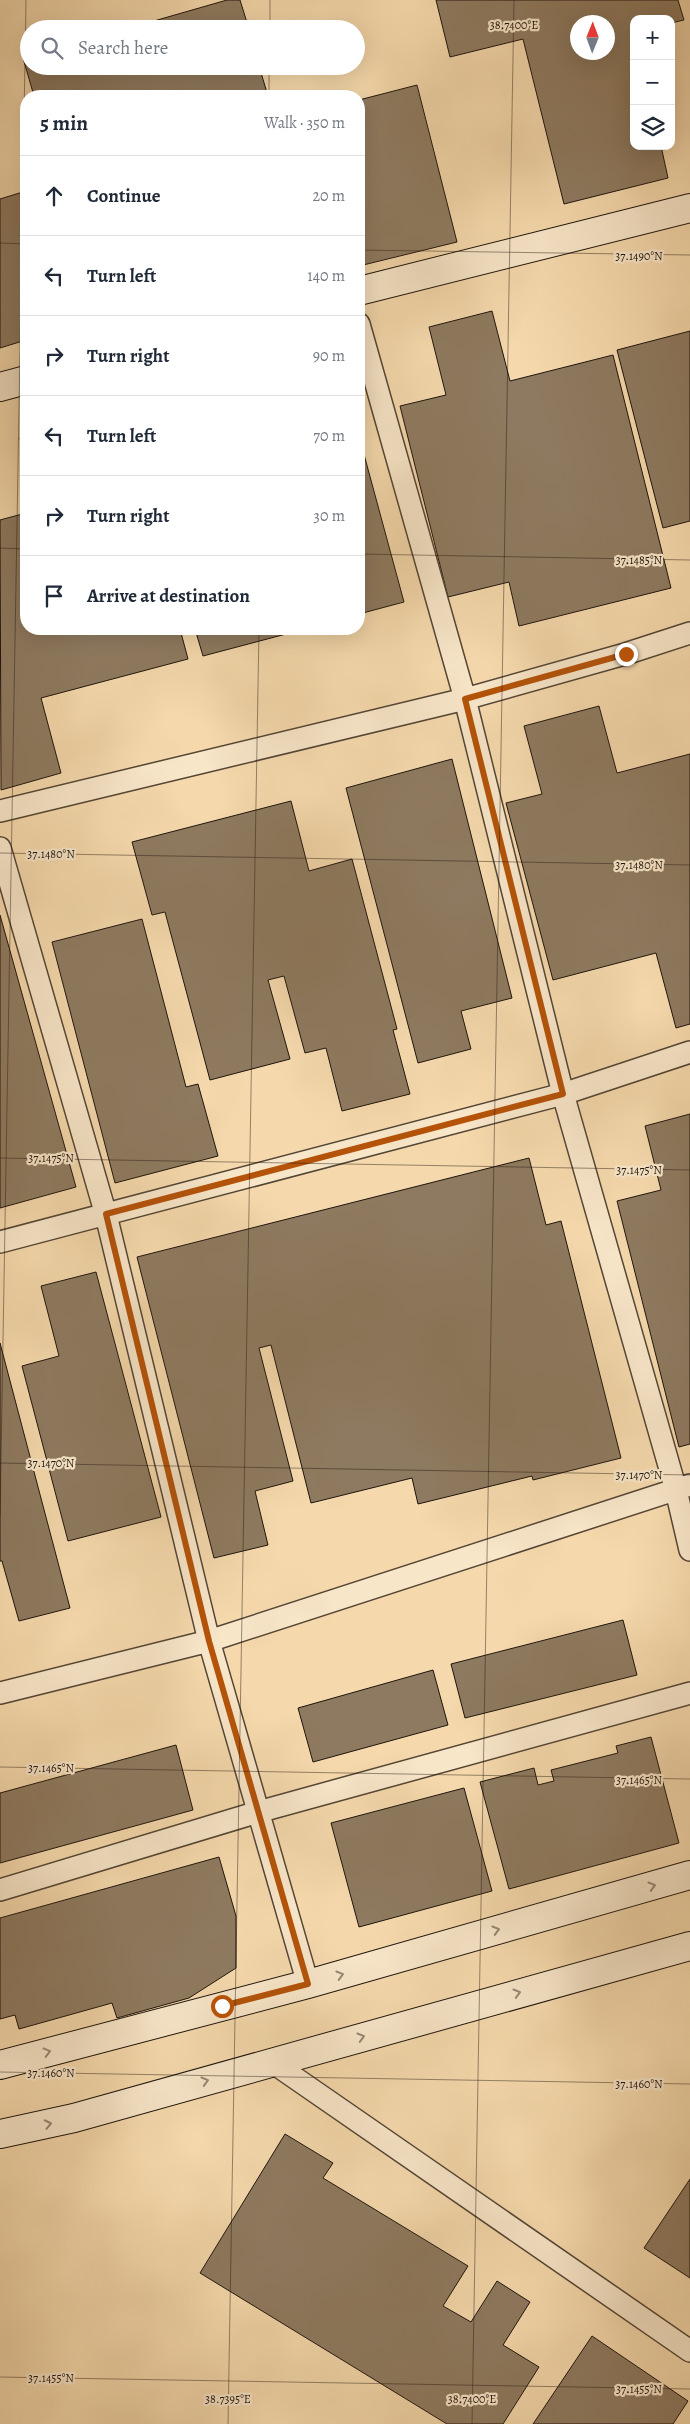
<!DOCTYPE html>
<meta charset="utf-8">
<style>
:root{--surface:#fff;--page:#f6f6f7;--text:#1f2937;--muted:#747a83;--line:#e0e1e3}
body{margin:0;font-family:Alegreya,serif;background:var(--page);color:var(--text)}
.controls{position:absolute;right:15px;top:15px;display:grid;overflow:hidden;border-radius:10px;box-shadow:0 5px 20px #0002}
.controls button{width:45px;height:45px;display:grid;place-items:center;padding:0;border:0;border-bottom:1px solid var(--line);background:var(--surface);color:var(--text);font:25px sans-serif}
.compass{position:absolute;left:570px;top:15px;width:45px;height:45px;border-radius:50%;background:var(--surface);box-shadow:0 5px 20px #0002;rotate:1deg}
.stop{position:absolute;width:15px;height:15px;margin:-11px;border:4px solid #b45309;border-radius:50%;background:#fff}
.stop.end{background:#b45309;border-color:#fff;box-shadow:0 1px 5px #0008}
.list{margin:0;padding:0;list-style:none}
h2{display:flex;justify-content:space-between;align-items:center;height:65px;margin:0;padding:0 20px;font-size:21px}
h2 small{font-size:16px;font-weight:400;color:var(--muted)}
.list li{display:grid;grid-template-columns:32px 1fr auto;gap:15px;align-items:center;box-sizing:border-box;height:80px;padding:0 20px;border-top:1px solid var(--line)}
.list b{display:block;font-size:19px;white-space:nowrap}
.list em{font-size:16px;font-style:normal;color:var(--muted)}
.icon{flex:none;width:28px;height:28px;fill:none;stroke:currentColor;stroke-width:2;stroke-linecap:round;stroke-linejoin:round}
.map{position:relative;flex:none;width:690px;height:2424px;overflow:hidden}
.search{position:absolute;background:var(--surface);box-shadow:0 5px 20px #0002;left:20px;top:20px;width:345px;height:55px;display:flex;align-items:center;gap:12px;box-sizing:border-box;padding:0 18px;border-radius:28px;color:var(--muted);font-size:19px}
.panel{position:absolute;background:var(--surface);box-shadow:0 5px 20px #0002;left:20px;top:90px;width:345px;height:545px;border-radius:20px}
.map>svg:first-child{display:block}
.building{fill:#8e7a60;stroke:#1e140d;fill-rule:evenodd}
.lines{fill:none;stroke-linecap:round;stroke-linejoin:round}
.lane-casing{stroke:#544535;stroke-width:24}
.secondary-casing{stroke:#1e140d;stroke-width:30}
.lane{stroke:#f8e6c9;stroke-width:21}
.secondary{stroke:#f8e6c9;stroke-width:28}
.oneway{stroke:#968874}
.route{stroke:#b45309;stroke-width:6}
.ticks{fill:none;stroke:#1e140d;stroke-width:1;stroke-opacity:0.45}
.ticks-label{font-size:12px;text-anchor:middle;fill:#1e140d;stroke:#f8e6c9;stroke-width:4.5;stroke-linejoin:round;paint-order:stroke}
</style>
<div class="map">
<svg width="690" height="2424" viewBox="0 0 690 2424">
<rect width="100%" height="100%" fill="#f5d9ac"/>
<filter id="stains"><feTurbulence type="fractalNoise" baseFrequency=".004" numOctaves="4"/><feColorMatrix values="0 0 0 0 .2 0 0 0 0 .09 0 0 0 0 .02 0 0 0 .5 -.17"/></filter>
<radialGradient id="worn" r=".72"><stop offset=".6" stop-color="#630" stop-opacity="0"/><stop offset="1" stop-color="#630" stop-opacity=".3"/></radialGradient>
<path class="building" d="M 227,0 L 240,0 L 249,29 L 126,29 Z
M 436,0 L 678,0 L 684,20 L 671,23 L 671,19 L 634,19 L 632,33 L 634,146 L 661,146 L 668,178 L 564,204 L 523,39 L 450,57 ZM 578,22 L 608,22 L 608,52 L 578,52 Z
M 29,57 L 29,66 L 259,66 L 268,96 L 34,96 L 23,58 Z
M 417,85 L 457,242 L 359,266 L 359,100 Z
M 26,191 L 26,340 L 0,348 L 0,199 Z
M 492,311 L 510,381 L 613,355 L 671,588 L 519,626 L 509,582 L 448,597 L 400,406 L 446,395 L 429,327 Z
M 690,331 L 690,521 L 663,528 L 617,350 Z
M 26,436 L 26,460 L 20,438 Z
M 359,436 L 404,602 L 359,614 Z
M 26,513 L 26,629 L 180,629 L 188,659 L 41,698 L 61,773 L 1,790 L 0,520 Z
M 195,629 L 305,629 L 203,656 Z
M 599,706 L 617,773 L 690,754 L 690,1024 L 676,1028 L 656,953 L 553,980 L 506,803 L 542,794 L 524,726 Z
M 452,759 L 512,998 L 461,1011 L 471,1049 L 418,1063 L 346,788 Z
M 291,801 L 309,871 L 352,859 L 397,1029 L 393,1030 L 410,1094 L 342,1111 L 326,1048 L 305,1053 L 284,976 L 268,980 L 290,1059 L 210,1080 L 165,912 L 152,915 L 132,842 Z
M 0,915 L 76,1187 L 0,1208 Z
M 142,919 L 186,1087 L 198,1084 L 218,1156 L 115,1183 L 52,942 Z
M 690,1114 L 690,1444 L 679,1447 L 617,1201 L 661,1190 L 645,1126 Z
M 529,1158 L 546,1225 L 561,1221 L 621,1458 L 533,1480 L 532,1476 L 418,1504 L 412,1478 L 311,1503 L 271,1345 L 259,1348 L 293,1481 L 255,1491 L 268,1545 L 214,1558 L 137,1257 Z
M 96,1272 L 161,1517 L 68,1541 L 22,1366 L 59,1356 L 41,1286 Z
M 0,1343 L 70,1608 L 19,1621 L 2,1561 L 0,1561 Z
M 623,1620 L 637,1675 L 465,1718 L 451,1664 Z
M 433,1670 L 448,1725 L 313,1762 L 298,1708 Z
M 651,1737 L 679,1843 L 509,1889 L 480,1782 L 534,1768 L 538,1785 L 554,1781 L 551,1770 L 618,1753 L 616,1746 Z
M 176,1745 L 193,1810 L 0,1863 L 0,1793 Z
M 464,1788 L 492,1891 L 359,1927 L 331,1823 Z
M 219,1857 L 236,1916 L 236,1968 L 189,1998 L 117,2018 L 112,2003 L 19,2029 L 15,2015 L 0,2019 L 0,1918 Z
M 285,2134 L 333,2163 L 323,2178 L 468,2266 L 443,2306 L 471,2322 L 497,2281 L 530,2302 L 503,2345 L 539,2367 L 503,2424 L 447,2424 L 200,2273 Z
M 690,2179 L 690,2278 L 644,2248 Z
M 592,2336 L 688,2401 L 673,2424 L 533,2424 Z"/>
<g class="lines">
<defs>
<path id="lane" d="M 359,324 L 465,699 L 563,1094 L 676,1490 L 690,1550
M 0,811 L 465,699 L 625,654 L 690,633
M 0,848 L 106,1215 L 209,1641 L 308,1984
M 0,1242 L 563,1094 L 690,1052
M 0,1693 L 209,1641 L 690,1485
M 0,1890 L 258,1812 L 690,1693
M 272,2062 L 690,2351"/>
<path id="secondary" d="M 359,291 L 690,208
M 0,387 L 26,380
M 0,2065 L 308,1984 L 690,1875
M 0,2134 L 74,2118 L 690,1946"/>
</defs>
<use href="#lane" class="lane-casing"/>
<use href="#secondary" class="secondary-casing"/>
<use href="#lane" class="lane"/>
<use href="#secondary" class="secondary"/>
</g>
<defs><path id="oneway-chevron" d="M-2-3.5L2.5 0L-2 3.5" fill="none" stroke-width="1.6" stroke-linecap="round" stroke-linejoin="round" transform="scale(1.25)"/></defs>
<g class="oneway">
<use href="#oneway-chevron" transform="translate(652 1886) rotate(-16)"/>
<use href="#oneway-chevron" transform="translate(496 1930) rotate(-16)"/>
<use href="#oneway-chevron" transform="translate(340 1975) rotate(-16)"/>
<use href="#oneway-chevron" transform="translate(517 1993) rotate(-16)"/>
<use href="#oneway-chevron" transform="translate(361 2037) rotate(-16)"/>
<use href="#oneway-chevron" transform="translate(47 2052) rotate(-15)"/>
<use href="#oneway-chevron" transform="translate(205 2081) rotate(-16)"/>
<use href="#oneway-chevron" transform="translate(48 2124) rotate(-12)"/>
</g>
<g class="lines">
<path class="route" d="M 222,2006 L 308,1984 L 209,1641 L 106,1214 L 563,1094 L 465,699 L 626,654"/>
</g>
<path class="ticks" d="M 270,29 L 270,0M 269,96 L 269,66M 0,243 L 26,244M 359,250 L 690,255M 0,548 L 26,549M 359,554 L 690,560M 0,853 L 690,865M 0,1158 L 690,1170M 0,1463 L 690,1475M 0,1515 L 26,0M 0,1767 L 690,1779M 0,2072 L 690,2084M 0,2377 L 690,2389M 228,2424 L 259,629M 472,2424 L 514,0"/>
<g class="ticks-label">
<text x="514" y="29">38.7400°E</text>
<text x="639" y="260">37.1490°N</text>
<text x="639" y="564">37.1485°N</text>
<text x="51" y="858">37.1480°N</text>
<text x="639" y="869">37.1480°N</text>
<text x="51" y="1162">37.1475°N</text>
<text x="639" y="1174">37.1475°N</text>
<text x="51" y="1467">37.1470°N</text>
<text x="639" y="1479">37.1470°N</text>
<text x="51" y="1772">37.1465°N</text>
<text x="639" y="1784">37.1465°N</text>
<text x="51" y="2077">37.1460°N</text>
<text x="639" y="2088">37.1460°N</text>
<text x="51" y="2382">37.1455°N</text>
<text x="639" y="2393">37.1455°N</text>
<text x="228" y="2403">38.7395°E</text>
<text x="472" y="2403">38.7400°E</text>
</g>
<rect width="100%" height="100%" filter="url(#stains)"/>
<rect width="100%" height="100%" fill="url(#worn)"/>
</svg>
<div class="controls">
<button>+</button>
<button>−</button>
<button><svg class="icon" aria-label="layers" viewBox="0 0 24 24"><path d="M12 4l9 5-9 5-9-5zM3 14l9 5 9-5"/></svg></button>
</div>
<svg class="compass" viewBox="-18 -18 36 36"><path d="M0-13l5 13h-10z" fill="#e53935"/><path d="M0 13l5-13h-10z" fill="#747a83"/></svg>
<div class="stop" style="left:222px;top:2006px"></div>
<div class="stop end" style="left:626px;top:654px"></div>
<div class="search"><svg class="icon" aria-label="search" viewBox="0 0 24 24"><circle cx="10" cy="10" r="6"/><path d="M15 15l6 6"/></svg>Search here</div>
<section class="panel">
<h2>5 min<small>Walk · 350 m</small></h2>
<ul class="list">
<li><svg class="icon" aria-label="ahead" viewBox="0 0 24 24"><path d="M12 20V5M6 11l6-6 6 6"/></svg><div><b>Continue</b></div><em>20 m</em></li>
<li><svg class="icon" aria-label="left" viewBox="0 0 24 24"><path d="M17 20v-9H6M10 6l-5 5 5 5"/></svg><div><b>Turn left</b></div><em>140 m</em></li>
<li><svg class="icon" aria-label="right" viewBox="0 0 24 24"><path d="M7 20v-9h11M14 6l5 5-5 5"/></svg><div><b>Turn right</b></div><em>90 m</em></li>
<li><svg class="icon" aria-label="left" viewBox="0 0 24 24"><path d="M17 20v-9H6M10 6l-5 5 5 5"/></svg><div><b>Turn left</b></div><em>70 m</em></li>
<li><svg class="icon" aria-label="right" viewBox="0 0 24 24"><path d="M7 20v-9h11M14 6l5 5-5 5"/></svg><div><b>Turn right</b></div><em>30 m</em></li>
<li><svg class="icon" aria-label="arrive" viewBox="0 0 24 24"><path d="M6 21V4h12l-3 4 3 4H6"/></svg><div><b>Arrive at destination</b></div></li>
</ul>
</section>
</div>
